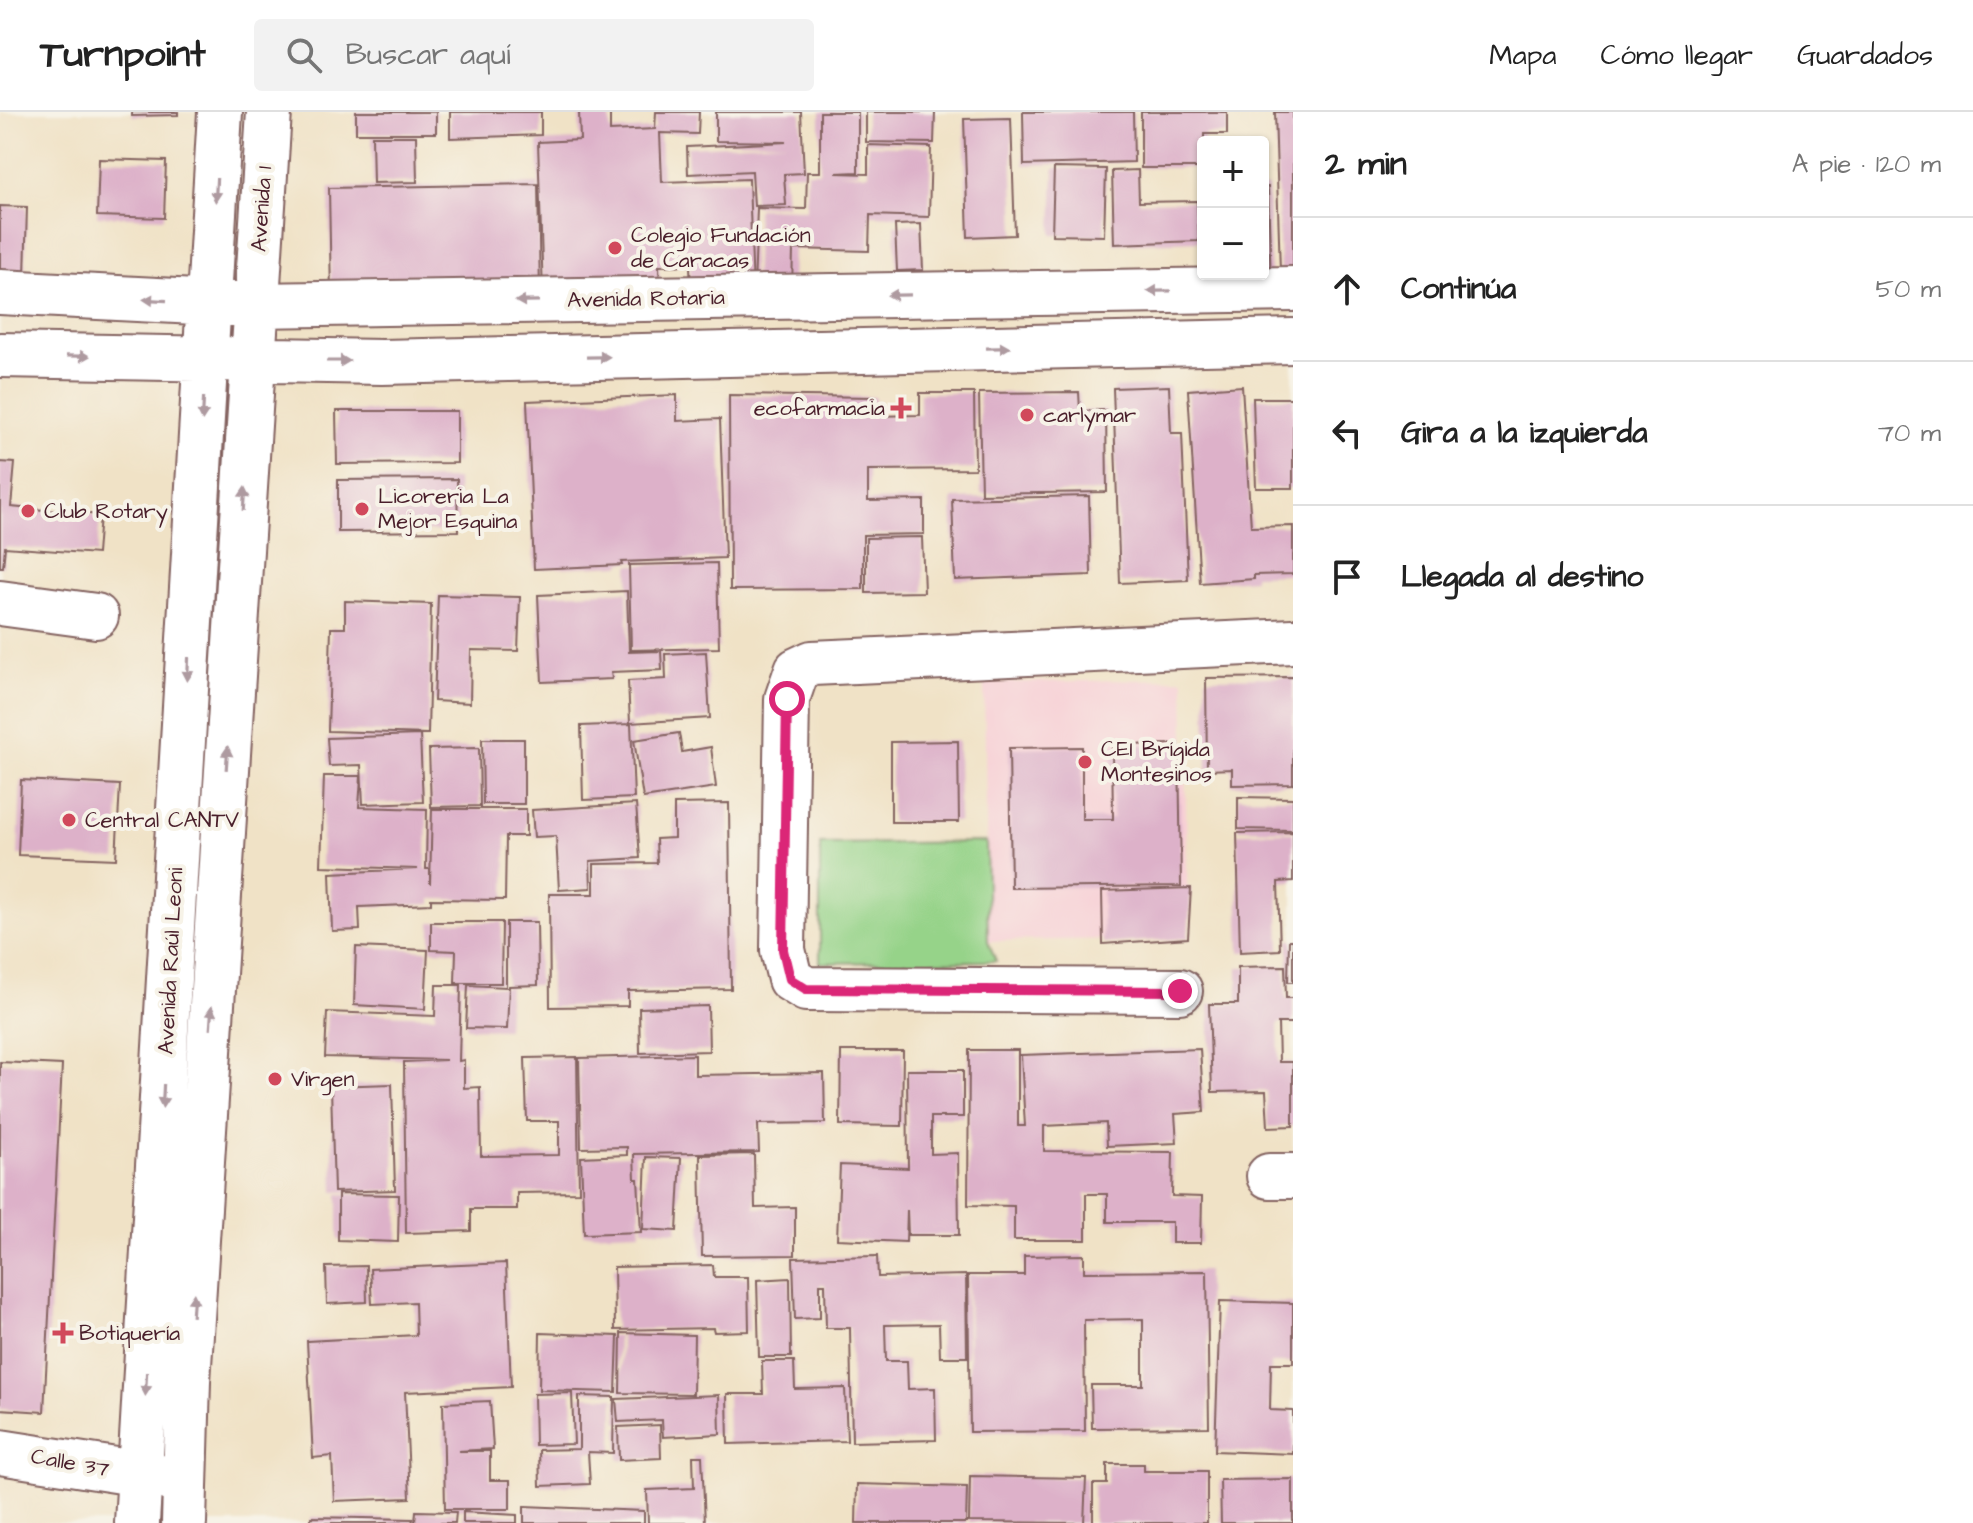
<!DOCTYPE html>
<html lang="es">
<meta charset="utf-8">
<style>
:root{--surface:#fff;--page:#f2f2f2;--text:#222;--muted:#767676;--line:#e0e0e0}
body{margin:0;font-family:"Architects Daughter",sans-serif;background:var(--page);color:var(--text)}
.controls{position:absolute;right:24px;top:24px;display:grid;overflow:hidden;border-radius:8px;box-shadow:0 2px 6px #0004}
.controls button{width:72px;height:72px;display:grid;place-items:center;padding:0;border:0;border-bottom:2px solid var(--line);background:var(--surface);color:var(--text);font:40px sans-serif}
.stop{position:absolute;width:24px;height:24px;margin:-18px;border:6px solid #db2777;border-radius:50%;background:#fff}
.stop.end{background:#db2777;border-color:#fff;box-shadow:0 2px 8px #0008}
.list{margin:0;padding:0;list-style:none}
h2{display:flex;justify-content:space-between;align-items:center;height:104px;margin:0;padding:0 32px;font-size:34px}
h2 small{font-size:26px;font-weight:400;color:var(--muted)}
.list li{display:grid;grid-template-columns:52px 1fr auto;gap:24px;align-items:center;box-sizing:border-box;height:144px;padding:0 32px;border-top:2px solid var(--line)}
.list b{display:block;font-size:30px;white-space:nowrap}
.list em{font-size:26px;font-style:normal;color:var(--muted)}
.icon{flex:none;width:44px;height:44px;fill:none;stroke:currentColor;stroke-width:2;stroke-linecap:round;stroke-linejoin:round}
.map{position:relative;flex:none;width:1293px;height:1411px;overflow:hidden}
header{display:flex;align-items:center;gap:48px;box-sizing:border-box;height:112px;padding:0 40px;background:var(--surface);border-bottom:2px solid var(--line)}
header strong{font-size:38px}
nav{display:flex;gap:44px;margin-inline-start:auto;font-size:28px}
.search{width:560px;height:72px;background:var(--page);display:flex;align-items:center;gap:20px;box-sizing:border-box;padding:0 28px;border-radius:8px;color:var(--muted);font-size:30px}
main{display:flex}
aside{flex:1;background:var(--surface)}
.map>svg:first-child{display:block}
.built{fill:#f7cfd5}
.green{fill:#96d389;stroke:#70795a;stroke-width:2}
.building{fill:#ddb1c9}
.lines{fill:none;stroke-linecap:round;stroke-linejoin:round}
.minor-casing{stroke:#846361;stroke-width:48}
.minor{stroke:#fff;stroke-width:44}
.oneway{fill:#ae9aa0}
.route{stroke:#db2777;stroke-width:10}
.poi-dot{fill:#d1495b;stroke:#f7f3e8;stroke-width:3}
.labels{text-anchor:middle;dominant-baseline:central;stroke-width:8;stroke-linejoin:round;paint-order:stroke}
.street-label{font-size:22px;fill:#4a1f2b;stroke:#f7f3e8}
.poi-label{font-size:22px;fill:#4a1f2b;stroke:#f7f3e8;text-anchor:start}
</style>
<header>
<strong>Turnpoint</strong>
<div class="search"><svg class="icon" aria-label="search" viewBox="0 0 24 24"><circle cx="10" cy="10" r="6"/><path d="M15 15l6 6"/></svg>Buscar aquí</div>
<nav><a>Mapa</a><a>Cómo llegar</a><a>Guardados</a></nav>
</header>
<main>
<div class="map">
<svg width="1293" height="1411" viewBox="0 0 1293 1411">
<rect width="100%" height="100%" fill="#f7f3e8"/>
<filter id="ink" filterUnits="userSpaceOnUse"><feTurbulence type="fractalNoise" baseFrequency=".0125" numOctaves="2"/><feDisplacementMap in="SourceGraphic" scale="16" xChannelSelector="R" yChannelSelector="G"/><feConvolveMatrix kernelMatrix="1 2 1 2 8 2 1 2 1" color-interpolation-filters="sRGB"/></filter>
<filter id="wash" filterUnits="userSpaceOnUse"><feTurbulence type="fractalNoise" baseFrequency=".006" numOctaves="4" result="noise"/><feDisplacementMap in="SourceGraphic" scale="32" xChannelSelector="R" yChannelSelector="G"/><feGaussianBlur stdDeviation="1.8" result="paint"/><feColorMatrix in="noise" values="0 0 0 0 0 0 0 0 0 0 0 0 0 0 0 0 0 1.4 0 .05"/><feComposite in="paint" operator="in"/></filter>
<g filter="url(#wash)">
<rect width="100%" height="100%" fill="#f0e2c6"/>
<path class="built" d="M 1184,567 L 1188,826 L 988,829 L 984,571 Z"/>
<path class="green" d="M 986,730 L 988,829 L 996,849 L 820,851 L 820,732 Z"/>
<g id="blocks">
<path class="building" d="M 132,0 L 178,0 L 178,3 L 132,4 Z
M 356,0 L 436,0 L 436,21 L 356,21 Z
M 450,0 L 541,0 L 541,23 L 450,26 Z
M 579,0 L 610,0 L 610,19 L 655,17 L 656,0 L 699,0 L 698,22 L 660,21 L 662,70 L 749,67 L 753,182 L 691,184 L 690,153 L 659,154 L 660,178 L 543,181 L 538,30 L 580,28 Z
M 716,0 L 801,0 L 804,61 L 784,62 L 786,93 L 754,94 L 752,59 L 688,62 L 687,35 L 787,30 L 716,29 Z
M 820,0 L 858,0 L 858,60 L 836,61 L 868,62 L 868,33 L 931,35 L 929,105 L 870,103 L 869,139 L 793,137 L 792,178 L 754,177 L 757,96 L 806,97 L 807,60 L 820,60 Z
M 866,0 L 935,0 L 934,31 L 866,30 Z
M 1023,0 L 1133,0 L 1134,50 L 1024,53 Z
M 1141,0 L 1227,0 L 1227,22 L 1204,22 L 1203,103 L 1200,103 L 1199,56 L 1141,56 Z
M 1275,0 L 1293,0 L 1293,159 L 1280,159 Z
M 1011,6 L 1015,123 L 968,125 L 964,7 Z
M 372,24 L 416,24 L 417,70 L 373,71 Z
M 99,47 L 166,49 L 164,106 L 97,104 Z
M 1054,56 L 1106,57 L 1104,124 L 1052,123 Z
M 1138,58 L 1139,90 L 1197,89 L 1199,129 L 1114,132 L 1112,59 Z
M 538,72 L 540,182 L 331,185 L 329,76 Z
M 1263,75 L 1268,75 L 1271,175 L 1263,162 Z
M 0,94 L 27,95 L 25,165 L 0,164 Z
M 921,112 L 923,158 L 897,159 L 895,113 Z
M 1169,274 L 1171,321 L 1182,321 L 1188,468 L 1120,471 L 1113,276 Z
M 1242,274 L 1251,415 L 1293,414 L 1293,462 L 1254,463 L 1254,467 L 1200,471 L 1188,278 Z
M 1079,280 L 1080,299 L 1106,298 L 1107,380 L 981,382 L 979,281 Z
M 920,281 L 974,281 L 975,357 L 868,358 L 868,389 L 924,388 L 924,422 L 863,423 L 863,477 L 730,478 L 729,283 L 875,285 L 875,304 L 920,303 Z
M 677,283 L 677,309 L 720,307 L 725,446 L 621,450 L 622,453 L 534,457 L 527,289 Z
M 1253,286 L 1293,286 L 1293,376 L 1256,376 Z
M 336,299 L 457,299 L 457,351 L 337,352 Z
M 0,350 L 15,351 L 11,395 L 100,403 L 97,442 L 5,435 L 3,455 L 0,455 Z
M 457,367 L 458,419 L 338,420 L 338,368 Z
M 1089,384 L 1091,463 L 955,468 L 952,387 Z
M 922,425 L 924,480 L 866,481 L 866,426 Z
M 717,451 L 719,536 L 631,538 L 629,453 Z
M 627,479 L 629,540 L 661,539 L 662,558 L 611,560 L 612,567 L 542,570 L 538,483 Z
M 438,483 L 520,485 L 518,539 L 471,538 L 470,591 L 434,589 Z
M 345,489 L 431,492 L 428,622 L 328,619 L 331,516 L 345,516 Z
M 706,540 L 710,606 L 630,611 L 628,569 L 666,567 L 665,542 Z
M 1293,565 L 1293,672 L 1232,673 L 1232,657 L 1207,658 L 1206,566 Z
M 631,612 L 634,686 L 583,688 L 581,614 Z
M 679,621 L 682,640 L 711,635 L 716,675 L 643,686 L 634,628 Z
M 420,623 L 423,690 L 363,692 L 361,653 L 329,654 L 327,626 Z
M 482,627 L 524,627 L 524,692 L 483,692 Z
M 958,629 L 959,710 L 891,710 L 891,630 Z
M 1179,632 L 1181,774 L 1011,776 L 1009,636 L 1082,635 L 1082,707 L 1113,707 L 1112,633 Z
M 479,636 L 480,694 L 431,695 L 429,637 Z
M 324,664 L 361,664 L 359,695 L 427,697 L 426,757 L 430,757 L 430,772 L 432,697 L 526,697 L 526,724 L 506,724 L 505,788 L 431,787 L 431,792 L 359,795 L 360,818 L 332,819 L 330,761 L 418,757 L 321,754 Z
M 21,668 L 120,673 L 116,747 L 18,743 Z
M 1238,685 L 1293,686 L 1293,718 L 1238,717 Z
M 729,691 L 731,877 L 628,879 L 628,894 L 550,895 L 549,782 L 594,782 L 594,752 L 657,751 L 656,727 L 674,726 L 674,692 Z
M 636,692 L 640,746 L 590,749 L 591,776 L 559,778 L 556,724 L 534,725 L 532,698 Z
M 1293,720 L 1293,769 L 1278,770 L 1280,838 L 1240,840 L 1237,721 Z
M 1191,776 L 1188,826 L 1103,832 L 1102,779 Z
M 431,810 L 502,810 L 501,871 L 455,871 L 456,839 L 431,838 Z
M 506,810 L 537,810 L 538,873 L 509,874 L 507,917 L 466,916 L 468,873 L 506,875 Z
M 1289,828 L 1293,828 L 1293,870 L 1288,870 Z
M 356,835 L 428,838 L 425,897 L 354,893 Z
M 1285,854 L 1286,886 L 1293,886 L 1293,911 L 1278,911 L 1279,950 L 1293,950 L 1293,1014 L 1268,1015 L 1266,979 L 1212,980 L 1209,892 L 1238,892 L 1238,855 Z
M 436,873 L 461,873 L 459,949 L 464,948 L 464,976 L 480,975 L 481,1044 L 559,1043 L 559,1009 L 527,1009 L 525,946 L 577,945 L 579,1080 L 517,1081 L 517,1097 L 471,1097 L 471,1119 L 406,1121 L 404,950 L 446,948 L 325,945 L 327,900 L 435,904 Z
M 708,894 L 709,939 L 640,941 L 639,896 Z
M 1200,937 L 1204,1000 L 1175,1002 L 1177,1031 L 1107,1034 L 1106,1011 L 1044,1014 L 1044,1039 L 1173,1040 L 1172,1084 L 1202,1085 L 1201,1131 L 1172,1131 L 1172,1110 L 1107,1110 L 1107,1082 L 1086,1082 L 1086,1128 L 1014,1128 L 1014,1094 L 968,1093 L 969,938 L 1018,938 L 1018,1014 L 1025,1014 L 1021,943 Z
M 841,939 L 903,939 L 902,1014 L 840,1013 Z
M 695,943 L 695,963 L 824,961 L 825,1011 L 758,1012 L 759,1040 L 634,1042 L 635,1067 L 638,1067 L 641,1120 L 584,1122 L 581,1045 L 627,1043 L 627,1035 L 581,1036 L 579,946 Z
M 0,950 L 62,953 L 44,1300 L 0,1297 Z
M 907,958 L 963,958 L 963,1005 L 931,1005 L 931,1042 L 958,1041 L 959,1123 L 908,1123 L 907,1098 L 906,1130 L 837,1127 L 840,1053 L 908,1056 Z
M 392,972 L 395,1078 L 334,1080 L 331,974 Z
M 754,1042 L 755,1096 L 795,1095 L 795,1143 L 702,1144 L 700,1043 Z
M 646,1045 L 681,1046 L 677,1119 L 643,1117 Z
M 338,1082 L 399,1083 L 398,1130 L 338,1128 Z
M 1084,1143 L 1084,1160 L 1207,1159 L 1209,1315 L 1092,1316 L 1091,1273 L 1143,1273 L 1143,1207 L 1084,1208 L 1085,1319 L 970,1320 L 968,1163 L 1024,1163 L 1024,1144 Z
M 877,1144 L 878,1165 L 966,1163 L 967,1245 L 940,1245 L 939,1212 L 885,1213 L 886,1249 L 907,1249 L 908,1277 L 935,1276 L 936,1328 L 852,1330 L 850,1216 L 826,1216 L 825,1172 L 820,1172 L 820,1206 L 795,1207 L 793,1146 Z
M 506,1151 L 511,1275 L 405,1280 L 410,1386 L 334,1389 L 332,1344 L 313,1346 L 307,1229 L 416,1223 L 415,1190 L 372,1192 L 370,1157 Z
M 713,1153 L 714,1165 L 748,1165 L 749,1219 L 714,1220 L 713,1216 L 615,1218 L 614,1155 Z
M 366,1154 L 367,1190 L 327,1192 L 326,1155 Z
M 790,1166 L 791,1245 L 759,1245 L 757,1168 Z
M 1220,1189 L 1293,1191 L 1293,1251 L 1271,1251 L 1270,1298 L 1293,1299 L 1293,1342 L 1215,1339 Z
M 540,1221 L 618,1224 L 616,1280 L 539,1278 Z
M 621,1221 L 694,1223 L 693,1282 L 620,1281 Z
M 762,1249 L 794,1249 L 795,1277 L 845,1276 L 847,1329 L 728,1332 L 727,1282 L 763,1282 Z
M 572,1281 L 574,1332 L 535,1333 L 534,1282 Z
M 719,1283 L 720,1322 L 663,1325 L 662,1308 L 618,1310 L 616,1287 Z
M 579,1284 L 614,1285 L 613,1341 L 588,1340 L 590,1372 L 540,1374 L 539,1338 L 579,1337 Z
M 490,1289 L 493,1337 L 458,1339 L 490,1339 L 490,1368 L 510,1368 L 510,1397 L 445,1397 L 443,1291 Z
M 660,1313 L 661,1346 L 619,1348 L 618,1315 Z
M 693,1344 L 702,1344 L 705,1411 L 648,1411 L 647,1378 L 694,1376 Z
M 1107,1352 L 1144,1352 L 1144,1359 L 1207,1359 L 1207,1411 L 1093,1411 L 1093,1372 L 1107,1372 Z
M 970,1364 L 1086,1366 L 1084,1411 L 969,1410 Z
M 1293,1367 L 1293,1411 L 1221,1411 L 1220,1368 Z
M 857,1372 L 967,1375 L 966,1411 L 856,1411 Z
M 524,1394 L 644,1399 L 644,1411 L 524,1411 Z
M 416,1399 L 456,1400 L 455,1411 L 415,1411 Z
M 463,1400 L 517,1403 L 517,1411 L 463,1411 Z
M 311,1405 L 413,1407 L 412,1411 L 311,1411 Z"/>
</g>
</g>
<g filter="url(#ink)">
<use href="#blocks" fill-opacity="0" stroke="#846361" stroke-width="2"/>
<g class="lines">
<defs>
<path id="minor" d="M 0,180 L 255,193 L 1293,177
M 0,243 L 382,250 L 1293,229
M 0,491 L 96,504
M 1180,879 L 806,877 L 790,867 L 783,838 L 787,587 L 797,558 L 812,551 L 1293,529
M 1269,1064 L 1293,1064
M 0,1340 L 167,1366
M 137,1411 L 220,0
M 184,1411 L 188,1269 L 269,0"/>
</defs>
<use href="#minor" class="minor-casing"/>
<use href="#minor" class="minor"/>
</g>
<defs><path id="oneway-solid" d="M-6-.8H1V-3.2L6.5 0L1 3.2V.8H-6Z" transform="scale(2)"/></defs>
<g class="oneway">
<use href="#oneway-solid" transform="translate(216 78) rotate(93)"/>
<use href="#oneway-solid" transform="translate(1159 179) rotate(179)"/>
<use href="#oneway-solid" transform="translate(899 183) rotate(179)"/>
<use href="#oneway-solid" transform="translate(155 188) rotate(-177)"/>
<use href="#oneway-solid" transform="translate(527 189) rotate(179)"/>
<use href="#oneway-solid" transform="translate(998 236) rotate(-1)"/>
<use href="#oneway-solid" transform="translate(78 244) rotate(1)"/>
<use href="#oneway-solid" transform="translate(598 245) rotate(-1)"/>
<use href="#oneway-solid" transform="translate(338 249)"/>
<use href="#oneway-solid" transform="translate(203 297) rotate(93)"/>
<use href="#oneway-solid" transform="translate(244 387) rotate(-86)"/>
<use href="#oneway-solid" transform="translate(188 557) rotate(93)"/>
<use href="#oneway-solid" transform="translate(227 646) rotate(-86)"/>
<use href="#oneway-solid" transform="translate(211 906) rotate(-86)"/>
<use href="#oneway-solid" transform="translate(163 984) rotate(93)"/>
<use href="#oneway-solid" transform="translate(193 1193) rotate(-86)"/>
<use href="#oneway-solid" transform="translate(146 1272) rotate(93)"/>
</g>
</g>
<g class="lines" filter="url(#ink)">
<path class="route" d="M 787,587 L 783,838 L 790,867 L 806,877 L 1180,879"/>
</g>
<g class="poi-dot">
<circle cx="615" cy="136" r="8"/>
<path d="M897 284h8v8h8v8h-8v8h-8v-8h-8v-8h8z"/>
<circle cx="1027" cy="303" r="8"/>
<circle cx="362" cy="397" r="8"/>
<circle cx="28" cy="399" r="8"/>
<circle cx="1085" cy="650" r="8"/>
<circle cx="69" cy="708" r="8"/>
<circle cx="275" cy="967" r="8"/>
<path d="M59 1209h8v8h8v8h-8v8h-8v-8h-8v-8h8z"/>
</g>
<g class="labels">
<g class="street-label">
<text transform="translate(262 97) rotate(-86)">Avenida 1</text>
<text transform="translate(646 187) rotate(-1)">Avenida Rotaria</text>
<text transform="translate(171 849) rotate(-87)">Avenida Raúl Leoni</text>
<text transform="translate(70 1351) rotate(10)">Calle 37</text>
</g>
<g class="poi-label">
<text x="631" y="123">Colegio Fundación<tspan x="631" dy="25">de Caracas</tspan></text>
<text x="885" y="296" text-anchor="end">ecofarmacia</text>
<text x="1043" y="303">carlymar</text>
<text x="378" y="384">Licoreria La<tspan x="378" dy="25">Mejor Esquina</tspan></text>
<text x="44" y="399">Club Rotary</text>
<text x="1101" y="637">CEI Brígida<tspan x="1101" dy="25">Montesinos</tspan></text>
<text x="85" y="708">Central CANTV</text>
<text x="291" y="967">Virgen</text>
<text x="79" y="1221">Botiquería</text>
</g>
</g>
</svg>
<div class="controls">
<button>+</button>
<button>−</button>
</div>
<div class="stop" style="left:787px;top:587px"></div>
<div class="stop end" style="left:1180px;top:879px"></div>
</div>
<aside>
<h2>2 min<small>A pie · 120 m</small></h2>
<ul class="list">
<li><svg class="icon" aria-label="ahead" viewBox="0 0 24 24"><path d="M12 20V5M6 11l6-6 6 6"/></svg><div><b>Continúa</b></div><em>50 m</em></li>
<li><svg class="icon" aria-label="left" viewBox="0 0 24 24"><path d="M17 20v-9H6M10 6l-5 5 5 5"/></svg><div><b>Gira a la izquierda</b></div><em>70 m</em></li>
<li><svg class="icon" aria-label="arrive" viewBox="0 0 24 24"><path d="M6 21V4h12l-3 4 3 4H6"/></svg><div><b>Llegada al destino</b></div></li>
</ul>
</aside>
</main>
